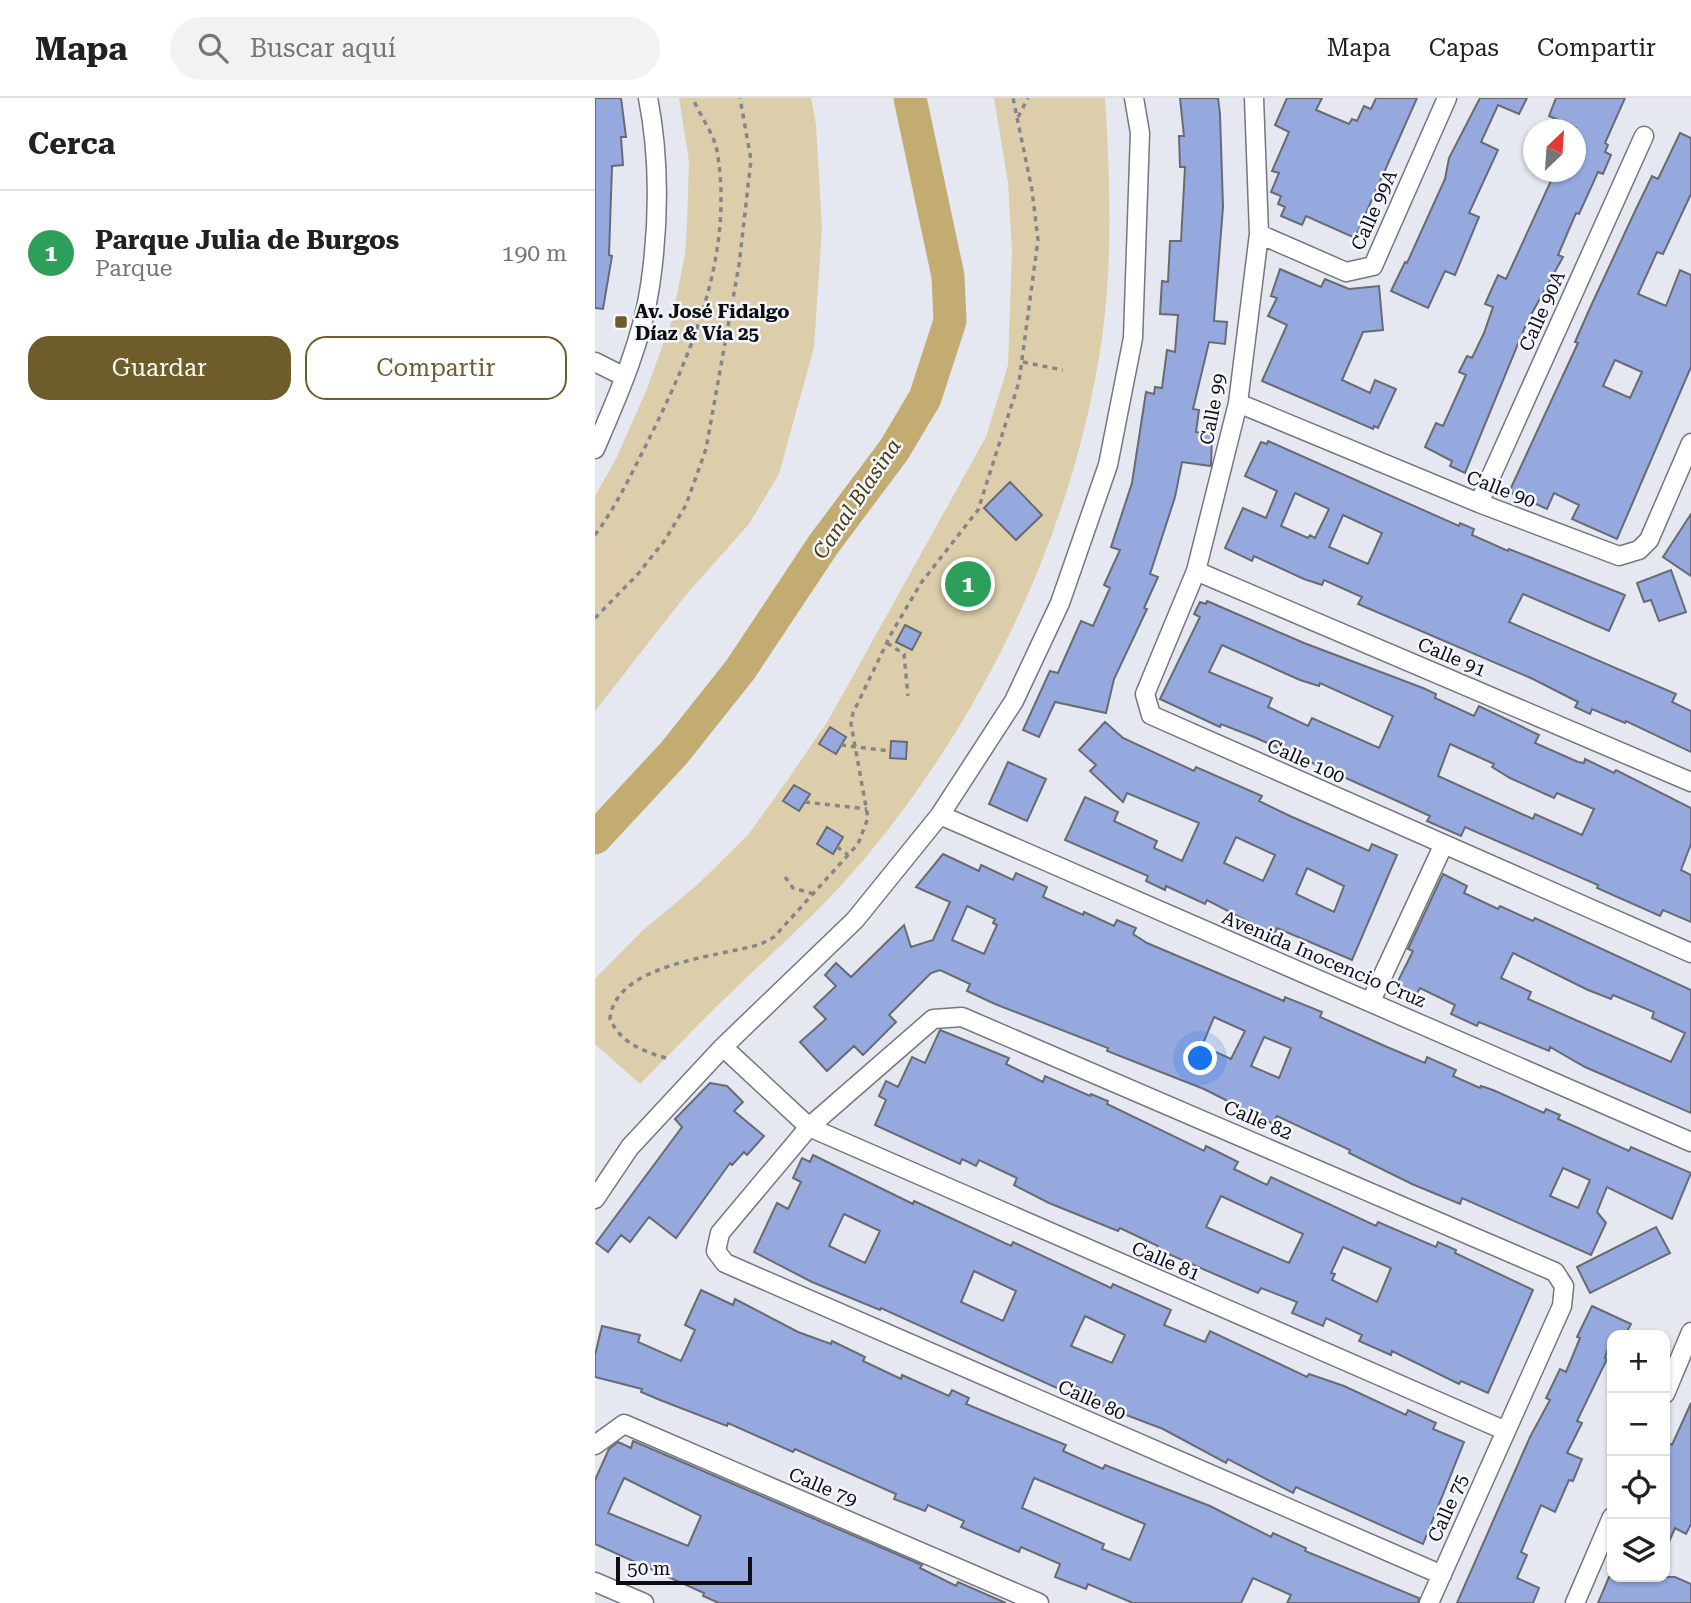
<!DOCTYPE html>
<html lang="es">
<meta charset="utf-8">
<style>
:root{--surface:#fff;--page:#f2f2f2;--text:#202124;--muted:#757577;--line:#e0e0e0;--accent:#6e5c2a}
body{margin:0;font-family:"Roboto Serif",serif;background:var(--page);color:var(--text)}
.controls{position:absolute;right:21px;bottom:21px;display:grid;overflow:hidden;border-radius:14px;box-shadow:0 2px 5px #0004}
.controls button{width:63px;height:63px;display:grid;place-items:center;padding:0;border:0;border-bottom:2px solid var(--line);background:var(--surface);color:var(--text);font:35px sans-serif}
.compass{position:absolute;left:928px;top:21px;width:63px;height:63px;border-radius:50%;background:var(--surface);box-shadow:0 2px 5px #0004;rotate:25deg}
.scale{position:absolute;left:21px;bottom:18px;width:136px;box-sizing:border-box;padding-left:7px;border:4px solid #0d0e10;border-top:0;font-size:19px;line-height:24px;white-space:nowrap;color:#0d0e10;-webkit-text-stroke:5px #f3f6fd;paint-order:stroke}
.you{position:absolute;left:606px;top:961px;width:24px;height:24px;margin:-18px;border:5px solid #fff;border-radius:50%;background:#1a73e8;box-shadow:0 0 0 10px #1a73e833}
.badge{display:grid;place-items:center;width:46px;height:46px;border-radius:50%;background:var(--accent);color:#fff;font-size:23px;font-weight:700}
.pin{position:absolute;translate:-50% -50%;border:4px solid #fff;box-shadow:0 2px 7px #0006}
.list{margin:0;padding:0;list-style:none}
h2{display:flex;justify-content:space-between;align-items:center;height:91px;margin:0;padding:0 28px;font-size:30px}
h2 small{font-size:23px;font-weight:400;color:var(--muted)}
.list li{display:grid;grid-template-columns:46px 1fr auto;gap:21px;align-items:center;box-sizing:border-box;height:126px;padding:0 28px;border-top:2px solid var(--line)}
.list b{display:block;font-size:26px;white-space:nowrap}
.list p{margin:0;font-size:23px;white-space:nowrap;color:var(--muted)}
.list em{font-size:23px;font-style:normal;color:var(--muted)}
.actions{display:flex;gap:14px;padding:21px 28px}
.actions a{flex:1;padding:16px 0;border:2px solid var(--accent);border-radius:21px;text-align:center;font-size:24px;color:var(--accent)}
.actions .main{background:var(--accent);color:#fff}
.icon{flex:none;width:38px;height:38px;fill:none;stroke:currentColor;stroke-width:2;stroke-linecap:round;stroke-linejoin:round}
.map{position:relative;flex:none;width:1096px;height:1505px;overflow:hidden}
header{display:flex;align-items:center;gap:42px;box-sizing:border-box;height:98px;padding:0 35px;background:var(--surface);border-bottom:2px solid var(--line)}
header strong{font-size:33px}
nav{display:flex;gap:38px;margin-inline-start:auto;font-size:24px}
.search{width:490px;height:63px;background:var(--page);display:flex;align-items:center;gap:18px;box-sizing:border-box;padding:0 24px;border-radius:38px;color:var(--muted);font-size:26px}
main{display:flex}
aside{flex:1;background:var(--surface)}
.map>svg:first-child{display:block}
.green{fill:#dcceaa}
.lines{fill:none;stroke-linecap:round;stroke-linejoin:round}
.river{stroke:#c3ac71;stroke-width:33}
.building{fill:#95a9df;stroke:#686b71;stroke-width:2;fill-rule:evenodd}
.minor-casing{stroke:#74777e;stroke-width:21}
.path{stroke:#84868b;stroke-width:3.5;stroke-dasharray:5 5;stroke-linecap:butt}
.minor{stroke:#fff;stroke-width:18}
.poi-dot{fill:#6e5c2a;stroke:#f3f6fd;stroke-width:2.5}
.labels{text-anchor:middle;dominant-baseline:central;stroke-width:5;stroke-linejoin:round;paint-order:stroke}
.street-label{font-size:19px;fill:#0d0e10;stroke:#f3f6fd}
.poi-label{font-size:19px;font-weight:bold;fill:#0d0e10;stroke:#f3f6fd;text-anchor:start}
.water-label{font-size:21px;font-style:italic;fill:#4a3a09;stroke:#f3f6fd}
</style>
<header>
<strong>Mapa</strong>
<div class="search"><svg class="icon" aria-label="search" viewBox="0 0 24 24"><circle cx="10" cy="10" r="6"/><path d="M15 15l6 6"/></svg>Buscar aquí</div>
<nav><a>Mapa</a><a>Capas</a><a>Compartir</a></nav>
</header>
<main>
<aside>
<h2>Cerca<small></small></h2>
<ul class="list">
<li><span class="badge" style="background:#2e9e5b">1</span><div><b>Parque Julia de Burgos</b><p>Parque</p></div><em>190 m</em></li>
</ul>
<div class="actions"><a class="main">Guardar</a><a>Compartir</a></div>
</aside>
<div class="map">
<svg width="1096" height="1505" viewBox="0 0 1096 1505">
<rect width="100%" height="100%" fill="#e5e8f0"/>
<path class="green" d="M 84,0 L 216,0 L 221,26 L 227,130 L 219,249 L 184,376 L 154,426 L 90,498 L 0,613 L 0,398 L 22,359 L 51,293 L 77,222 L 90,156 L 92,127 L 94,64 Z
M 399,0 L 510,0 C 515,80 518,160 507,240 C 480,428 392,614 271,759 C 233,805 189,844 146,885 C 112,917 79,952 45,986 L 0,946 L 0,881 L 46,834 L 102,787 L 153,737 L 194,680 L 234,621 L 391,339 L 413,267 L 417,153 L 413,85 Z"/>
<g class="lines">
<path class="river" d="M 0,740 L 79,655 L 145,572 L 228,447 L 299,352 L 330,300 L 355,223 L 353,178 L 315,0"/>
</g>
<path class="building" d="M 0,0 L 26,0 L 31,39 L 26,39 L 28,67 L 17,68 L 14,157 L 17,158 L 8,211 L 0,210 Z
M 585,0 L 623,0 L 625,16 L 628,109 L 619,223 L 632,224 L 630,246 L 614,244 L 598,311 L 604,312 L 601,334 L 617,337 L 616,368 L 587,364 L 580,399 L 555,476 L 563,479 L 549,510 L 552,511 L 519,581 L 511,615 L 460,604 L 444,639 L 428,632 L 455,573 L 463,575 L 486,523 L 498,528 L 515,490 L 509,487 L 525,452 L 516,449 L 537,385 L 551,294 L 559,296 L 560,289 L 567,290 L 572,252 L 580,254 L 583,217 L 565,216 L 567,183 L 573,184 L 575,143 L 586,143 L 590,69 L 585,69 L 584,38 L 589,38 Z
M 692,0 L 727,0 L 721,12 L 754,26 L 757,21 L 762,23 L 769,8 L 776,11 L 781,0 L 822,0 L 760,140 L 711,118 L 707,127 L 686,118 L 690,109 L 683,106 L 686,98 L 676,94 L 684,75 L 677,73 L 694,34 L 680,27 Z
M 885,0 L 932,0 L 924,16 L 903,7 L 886,44 L 903,52 L 874,115 L 884,119 L 860,177 L 850,173 L 833,210 L 796,193 L 810,164 L 812,165 L 850,81 L 854,60 Z
M 961,0 L 1030,0 L 1010,45 L 1013,47 L 1010,54 L 1016,57 L 1008,76 L 1003,74 L 984,116 L 981,115 L 963,157 L 968,159 L 932,224 L 870,375 L 855,368 L 857,363 L 830,349 L 841,325 L 848,328 L 871,277 L 864,274 L 872,258 L 877,260 L 889,235 L 898,209 L 890,206 L 903,177 L 911,181 L 960,74 L 981,74 L 981,30 L 954,18 Z
M 1085,35 L 1096,40 L 1096,96 L 1068,156 L 1062,154 L 1043,196 L 1071,208 L 1085,172 L 1096,177 L 1096,269 L 1022,441 L 977,421 L 984,407 L 959,395 L 952,411 L 914,394 L 983,245 L 980,244 L 995,210 L 1041,111 L 1057,78 L 1063,81 ZM 1020,262 L 1047,274 L 1035,300 L 1008,288 Z
M 685,171 L 726,189 L 730,181 L 754,191 L 784,188 L 788,232 L 768,234 L 747,282 L 775,295 L 780,282 L 801,291 L 783,330 L 779,328 L 778,331 L 667,283 L 692,227 L 673,218 L 682,200 L 676,198 Z
M 673,343 L 864,428 L 865,425 L 879,431 L 877,437 L 913,453 L 914,451 L 1030,497 L 1014,533 L 928,496 L 914,524 L 1081,596 L 1077,604 L 1096,613 L 1096,654 L 1031,623 L 1030,625 L 997,611 L 995,616 L 980,609 L 983,604 L 938,581 L 763,506 L 767,499 L 729,482 L 727,487 L 709,481 L 659,458 L 657,463 L 630,450 L 648,410 L 671,420 L 682,393 L 650,378 L 666,344 L 672,346 ZM 700,395 L 734,411 L 720,440 L 715,437 L 713,440 L 686,428 ZM 748,417 L 787,435 L 773,466 L 734,449 Z
M 415,384 L 447,417 L 421,442 L 389,410 Z
M 1096,416 L 1096,478 L 1068,459 Z
M 1076,472 L 1091,514 L 1064,523 L 1056,502 L 1049,504 L 1042,485 Z
M 612,503 L 709,545 L 828,590 L 841,596 L 840,600 L 879,618 L 884,608 L 944,637 L 940,645 L 983,664 L 989,665 L 990,661 L 1019,675 L 1021,672 L 1096,710 L 1096,746 L 1086,772 L 1096,777 L 1096,824 L 1068,812 L 1065,818 L 1002,790 L 1003,787 L 870,729 L 866,738 L 832,723 L 835,718 L 800,702 L 659,639 L 626,626 L 625,629 L 565,601 L 605,519 L 599,516 L 605,504 L 611,506 ZM 627,547 L 705,582 L 724,588 L 725,585 L 798,618 L 784,650 L 717,620 L 713,628 L 673,609 L 677,600 L 614,574 ZM 855,646 L 899,666 L 897,669 L 915,680 L 959,700 L 962,695 L 999,711 L 987,737 L 940,716 L 938,721 L 843,678 Z
M 310,527 L 326,535 L 317,552 L 301,544 Z
M 510,624 L 528,640 L 599,673 L 601,669 L 667,698 L 664,703 L 695,718 L 774,753 L 777,746 L 802,757 L 757,862 L 682,830 L 679,837 L 612,802 L 610,806 L 571,788 L 570,792 L 551,783 L 553,778 L 470,742 L 490,699 L 523,714 L 519,723 L 562,743 L 559,750 L 587,763 L 604,725 L 532,695 L 528,704 L 495,673 L 501,667 L 484,652 ZM 641,739 L 680,757 L 668,783 L 629,765 ZM 712,770 L 749,788 L 739,814 L 701,796 Z
M 235,629 L 251,639 L 241,656 L 224,646 Z
M 296,643 L 312,644 L 311,661 L 295,660 Z
M 413,664 L 451,681 L 432,723 L 394,706 Z
M 199,687 L 215,696 L 204,713 L 188,703 Z
M 232,729 L 248,739 L 238,756 L 222,746 Z
M 348,756 L 384,773 L 386,767 L 418,782 L 421,775 L 452,789 L 448,799 L 488,817 L 489,814 L 519,828 L 522,822 L 541,830 L 538,836 L 552,845 L 689,903 L 690,899 L 727,914 L 725,919 L 792,949 L 830,965 L 832,959 L 861,972 L 858,978 L 885,990 L 886,988 L 898,992 L 949,1015 L 951,1011 L 965,1017 L 963,1021 L 1034,1053 L 1036,1049 L 1096,1075 L 1077,1121 L 1012,1089 L 1002,1114 L 1011,1125 L 996,1157 L 867,1100 L 865,1106 L 817,1086 L 754,1055 L 755,1052 L 682,1018 L 678,1026 L 609,991 L 512,953 L 513,950 L 400,906 L 372,893 L 375,886 L 345,872 L 336,875 L 294,917 L 301,924 L 268,957 L 259,948 L 232,973 L 205,944 L 231,921 L 219,909 L 241,888 L 230,877 L 241,865 L 256,879 L 309,827 L 316,849 L 338,842 L 355,804 L 321,789 ZM 372,808 L 400,821 L 398,825 L 402,827 L 389,856 L 357,842 ZM 619,919 L 650,933 L 636,961 L 607,948 ZM 669,939 L 696,950 L 684,980 L 656,968 ZM 968,1070 L 995,1082 L 983,1110 L 955,1098 Z
M 848,776 L 872,788 L 869,795 L 903,811 L 905,808 L 938,823 L 940,820 L 1096,892 L 1096,1015 L 990,969 L 955,949 L 954,953 L 884,924 L 882,928 L 856,916 L 860,907 L 825,890 L 821,897 L 801,887 L 818,853 L 813,851 ZM 918,855 L 993,892 L 1016,901 L 1018,897 L 1059,914 L 1057,920 L 1090,935 L 1076,964 L 933,901 L 936,894 L 906,880 Z
M 345,932 L 414,960 L 411,966 L 448,984 L 450,978 L 495,998 L 496,996 L 513,1003 L 512,1006 L 609,1053 L 611,1048 L 643,1064 L 639,1071 L 672,1087 L 676,1079 L 781,1128 L 783,1124 L 841,1149 L 843,1144 L 861,1152 L 860,1155 L 938,1192 L 893,1295 L 866,1283 L 864,1286 L 797,1253 L 796,1257 L 764,1243 L 767,1237 L 731,1220 L 728,1228 L 697,1215 L 702,1204 L 666,1190 L 663,1195 L 562,1151 L 563,1148 L 525,1130 L 523,1133 L 454,1105 L 419,1087 L 422,1080 L 384,1062 L 381,1068 L 367,1061 L 365,1066 L 280,1027 L 291,1002 L 284,998 L 291,983 L 303,989 L 317,959 L 330,965 ZM 626,1098 L 708,1136 L 694,1165 L 611,1129 ZM 748,1149 L 796,1170 L 782,1204 L 737,1182 L 740,1176 L 736,1175 Z
M 115,985 L 132,988 L 148,1004 L 139,1013 L 169,1038 L 152,1057 L 149,1054 L 137,1067 L 135,1065 L 81,1140 L 54,1119 L 35,1144 L 26,1137 L 13,1154 L 1,1145 L 87,1029 L 80,1021 Z
M 218,1057 L 318,1106 L 319,1103 L 416,1148 L 418,1144 L 516,1190 L 518,1186 L 576,1212 L 569,1227 L 610,1244 L 615,1233 L 712,1279 L 714,1276 L 749,1288 L 811,1317 L 813,1312 L 841,1325 L 838,1331 L 869,1344 L 828,1446 L 701,1389 L 698,1395 L 633,1361 L 631,1365 L 568,1331 L 497,1304 L 500,1297 L 468,1283 L 464,1291 L 286,1210 L 285,1212 L 217,1184 L 159,1154 L 182,1105 L 193,1111 L 206,1084 L 198,1080 L 207,1060 L 215,1064 ZM 249,1116 L 285,1133 L 270,1165 L 234,1148 ZM 379,1173 L 421,1193 L 408,1223 L 366,1204 ZM 490,1218 L 530,1237 L 517,1265 L 476,1248 Z
M 1061,1129 L 1075,1155 L 995,1195 L 982,1169 Z
M 106,1192 L 138,1207 L 140,1201 L 203,1234 L 236,1246 L 237,1243 L 270,1259 L 268,1263 L 306,1281 L 307,1277 L 354,1298 L 357,1292 L 374,1300 L 371,1306 L 471,1347 L 468,1353 L 508,1371 L 510,1367 L 615,1408 L 676,1439 L 678,1435 L 711,1450 L 710,1453 L 824,1500 L 823,1505 L 692,1505 L 696,1497 L 658,1480 L 646,1505 L 538,1505 L 493,1486 L 491,1491 L 460,1479 L 465,1466 L 426,1449 L 424,1454 L 366,1429 L 369,1423 L 333,1407 L 330,1413 L 299,1401 L 301,1396 L 200,1351 L 198,1354 L 133,1325 L 132,1328 L 65,1302 L 46,1294 L 47,1291 L 0,1279 L 0,1257 L 7,1228 L 45,1237 L 43,1244 L 86,1263 L 100,1232 L 90,1227 ZM 439,1380 L 550,1426 L 535,1462 L 507,1451 L 509,1446 L 427,1410 Z
M 997,1208 L 1036,1226 L 1030,1237 L 1017,1237 L 1010,1260 L 1012,1261 L 982,1323 L 987,1325 L 972,1355 L 987,1361 L 978,1383 L 974,1382 L 960,1414 L 946,1407 L 926,1454 L 932,1457 L 922,1480 L 944,1490 L 938,1505 L 862,1505 L 935,1339 L 955,1302 L 951,1300 L 965,1271 L 971,1274 L 985,1240 L 982,1239 Z
M 1096,1305 L 1096,1426 L 1091,1436 L 1080,1430 L 1070,1453 L 1070,1344 L 1077,1347 Z
M 38,1343 L 327,1467 L 325,1470 L 361,1488 L 363,1484 L 411,1505 L 124,1505 L 108,1498 L 109,1495 L 0,1446 L 0,1382 L 14,1351 L 23,1344 L 36,1350 ZM 29,1380 L 106,1418 L 93,1448 L 13,1415 Z
M 1014,1479 L 1080,1479 L 1096,1486 L 1096,1505 L 1003,1505 Z"/>
<g class="lines">
<defs>
<path id="minor" d="M 659,0 L 664,136 L 643,305 L 601,473 L 550,596 L 556,617 L 1096,855
M 664,136 L 751,174 L 778,168 L 852,0
M 0,264 L 30,279
M 643,305 L 884,405 L 1024,458 L 1044,452 L 1054,442 L 1096,345
M 0,351 C 22,300 47,244 55,188 C 64,128 65,60 53,0
M 884,405 L 1049,38
M 601,473 L 1096,684
M 345,717 L 1096,1044
M 776,903 L 848,748
M 128,949 L 214,1029 L 911,1333
M 0,1101 L 35,1049 L 128,949 L 260,822 L 345,717 L 419,603 L 465,505 L 513,367 L 538,240 L 545,35 L 539,0
M 1070,1296 L 1096,1234
M 0,1347 L 29,1326 L 444,1505
M 0,1484 L 49,1505
M 834,1505 L 967,1208 L 969,1188 L 960,1174 L 367,919 L 338,921 L 214,1029 L 125,1135 L 121,1153 L 130,1165 L 847,1477
M 980,1505 L 1017,1419"/>
</defs>
<use href="#minor" class="minor-casing"/>
<path class="path" d="M 423,19 L 433,0
M 428,264 L 468,272
M 0,437 C 20,410 35,379 50,349 C 95,259 140,157 122,53 C 119,35 104,17 98,0
M 0,520 L 43,476 L 70,442 L 91,407 L 111,351 L 144,167 L 156,62 L 145,0
M 292,545 L 309,556 L 313,598
M 246,647 L 295,653
M 210,704 L 272,711
M 242,749 L 253,757
M 190,779 L 198,790 L 219,796
M 71,960 C 47,953 26,945 15,921 C 20,865 124,859 166,846 L 179,839 L 263,746 L 273,720 L 256,626 L 258,615 L 296,536 L 326,485 L 383,412 L 424,284 L 443,142 L 437,92 L 418,0"/>
<use href="#minor" class="minor"/>
</g>
<rect class="poi-dot" x="19" y="217" width="14" height="14" rx="3.5"/>
<g class="labels">
<g class="street-label">
<text transform="translate(779 112) rotate(-66)">Calle 99A</text>
<text transform="translate(947 213) rotate(-66)">Calle 90A</text>
<text transform="translate(618 311) rotate(-79)">Calle 99</text>
<text transform="translate(906 391) rotate(21)">Calle 90</text>
<text transform="translate(857 559) rotate(23)">Calle 91</text>
<text transform="translate(711 663) rotate(24)">Calle 100</text>
<text transform="translate(729 861) rotate(23)">Avenida Inocencio Cruz</text>
<text transform="translate(663 1022) rotate(23)">Calle 82</text>
<text transform="translate(571 1163) rotate(23)">Calle 81</text>
<text transform="translate(497 1302) rotate(24)">Calle 80</text>
<text transform="translate(228 1389) rotate(23)">Calle 79</text>
<text transform="translate(853 1410) rotate(-66)">Calle 75</text>
</g>
<g class="poi-label">
<text x="40" y="213">Av. José Fidalgo<tspan x="40" dy="22">Díaz &amp; Vía 25</tspan></text>
</g>
<g class="water-label">
<text transform="translate(262 401) rotate(-56)">Canal Blasina</text>
</g>
</g>
</svg>
<div class="controls">
<button>+</button>
<button>−</button>
<button><svg class="icon" aria-label="locate" viewBox="0 0 24 24"><circle cx="12" cy="12" r="6"/><path d="M12 2v4M12 18v4M2 12h4M18 12h4"/></svg></button>
<button><svg class="icon" aria-label="layers" viewBox="0 0 24 24"><path d="M12 4l9 5-9 5-9-5zM3 14l9 5 9-5"/></svg></button>
</div>
<svg class="compass" viewBox="-18 -18 36 36"><path d="M0-13l5 13h-10z" fill="#e53935"/><path d="M0 13l5-13h-10z" fill="#757577"/></svg>
<div class="scale">50 m</div>
<div class="you"></div>
<div class="pin badge" style="left:373px;top:486px;background:#2e9e5b">1</div>
</div>
</main>
